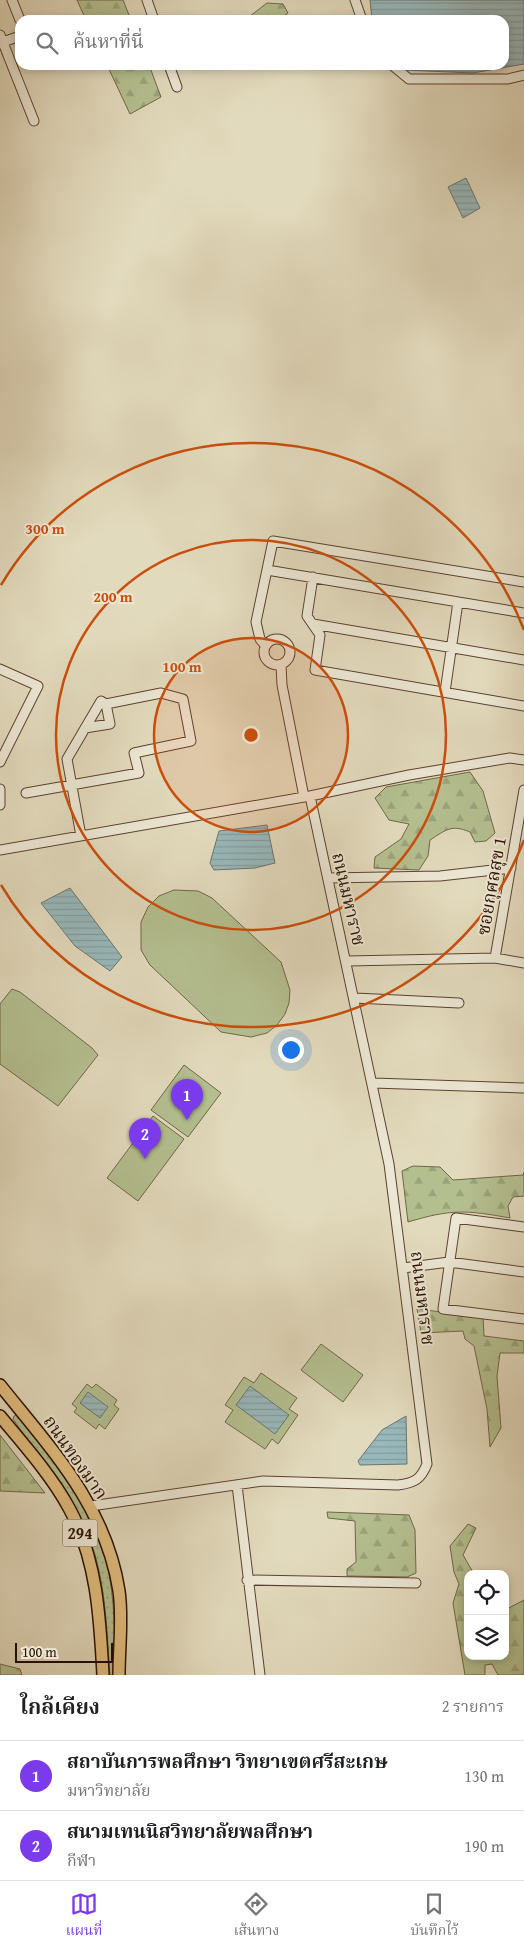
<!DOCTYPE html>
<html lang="th">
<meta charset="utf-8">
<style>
:root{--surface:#fff;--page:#f6f6f6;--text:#202124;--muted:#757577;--line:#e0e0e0;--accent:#7c3aed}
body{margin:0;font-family:"Gentium Book Plus","Noto Serif Thai",serif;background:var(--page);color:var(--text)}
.controls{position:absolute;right:15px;bottom:15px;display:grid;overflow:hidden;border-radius:10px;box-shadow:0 2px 8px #0003}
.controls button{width:45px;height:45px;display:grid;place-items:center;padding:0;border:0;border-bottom:1px solid var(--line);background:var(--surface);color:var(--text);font:25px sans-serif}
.scale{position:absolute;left:15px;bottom:12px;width:98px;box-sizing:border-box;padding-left:5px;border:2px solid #2b1100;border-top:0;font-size:14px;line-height:18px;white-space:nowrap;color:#2b1100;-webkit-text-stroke:4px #ece7d4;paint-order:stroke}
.you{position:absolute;left:290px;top:1049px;width:18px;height:18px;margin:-12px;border:4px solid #fff;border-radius:50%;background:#1a73e8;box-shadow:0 0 0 8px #1a73e833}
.badge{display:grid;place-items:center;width:32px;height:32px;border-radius:50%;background:var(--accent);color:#fff;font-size:16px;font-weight:700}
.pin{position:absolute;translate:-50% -41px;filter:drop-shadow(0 1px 2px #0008)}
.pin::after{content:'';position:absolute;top:26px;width:18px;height:15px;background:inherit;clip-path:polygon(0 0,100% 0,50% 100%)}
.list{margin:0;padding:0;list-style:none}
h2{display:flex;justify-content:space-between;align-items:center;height:65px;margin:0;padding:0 20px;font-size:21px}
h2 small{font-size:16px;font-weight:400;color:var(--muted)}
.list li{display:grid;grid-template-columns:32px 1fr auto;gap:15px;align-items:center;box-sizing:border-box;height:70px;padding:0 20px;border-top:1px solid var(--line)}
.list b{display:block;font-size:19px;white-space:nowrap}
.list p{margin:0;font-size:16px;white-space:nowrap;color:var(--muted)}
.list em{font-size:16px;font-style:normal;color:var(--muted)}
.icon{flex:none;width:28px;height:28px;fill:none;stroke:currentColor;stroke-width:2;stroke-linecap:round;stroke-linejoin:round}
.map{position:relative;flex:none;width:524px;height:1675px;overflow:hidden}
.search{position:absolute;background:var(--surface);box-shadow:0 2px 8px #0003;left:15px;right:15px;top:15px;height:55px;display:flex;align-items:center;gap:12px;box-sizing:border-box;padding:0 18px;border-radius:15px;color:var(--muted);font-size:19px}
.sheet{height:205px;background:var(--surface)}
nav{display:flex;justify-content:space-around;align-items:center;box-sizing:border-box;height:70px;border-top:1px solid var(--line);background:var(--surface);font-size:14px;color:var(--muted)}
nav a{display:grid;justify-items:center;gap:2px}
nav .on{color:var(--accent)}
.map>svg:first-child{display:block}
.grass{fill:url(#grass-dots);stroke:#706848}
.forest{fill:url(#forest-firs);stroke:#706848}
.pitch{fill:#b4bf90;stroke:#706848}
.water{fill:url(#water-rules);stroke:#6c7570}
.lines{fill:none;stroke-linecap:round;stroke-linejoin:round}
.minor-casing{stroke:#59432f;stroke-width:11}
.major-casing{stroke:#2b1100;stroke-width:14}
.minor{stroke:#ece7d4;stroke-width:9}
.major{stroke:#e1bd7e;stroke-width:11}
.ring{fill:none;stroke:#cc4e0a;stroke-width:2.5}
.labels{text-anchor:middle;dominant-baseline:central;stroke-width:4;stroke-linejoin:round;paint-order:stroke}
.shield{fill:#ece7d4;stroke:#655140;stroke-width:1}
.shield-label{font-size:16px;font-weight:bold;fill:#2b1100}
.street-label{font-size:18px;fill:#2b1100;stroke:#ece7d4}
.centre{fill:#cc4e0a;stroke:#ece7d4;stroke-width:2.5}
.ring-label{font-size:15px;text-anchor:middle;font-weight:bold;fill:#cc4e0a;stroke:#ece7d4;stroke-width:4;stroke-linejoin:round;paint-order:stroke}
</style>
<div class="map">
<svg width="524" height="1675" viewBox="0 0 524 1675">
<defs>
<pattern id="grass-dots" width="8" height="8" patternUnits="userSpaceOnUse" patternTransform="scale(1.25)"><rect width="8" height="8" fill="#b4bf90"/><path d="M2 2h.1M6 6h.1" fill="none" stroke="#9ba37a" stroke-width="1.8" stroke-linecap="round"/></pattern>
<pattern id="forest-firs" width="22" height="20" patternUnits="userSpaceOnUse" patternTransform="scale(1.25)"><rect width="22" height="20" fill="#b4bf90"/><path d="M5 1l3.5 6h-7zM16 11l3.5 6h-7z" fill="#9ba37a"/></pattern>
<pattern id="water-rules" width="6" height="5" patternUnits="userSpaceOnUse" patternTransform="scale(1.25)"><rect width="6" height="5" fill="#98b8bb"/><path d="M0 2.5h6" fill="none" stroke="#839d9f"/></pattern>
</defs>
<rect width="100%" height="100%" fill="#e2dabd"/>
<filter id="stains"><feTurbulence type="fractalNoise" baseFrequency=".004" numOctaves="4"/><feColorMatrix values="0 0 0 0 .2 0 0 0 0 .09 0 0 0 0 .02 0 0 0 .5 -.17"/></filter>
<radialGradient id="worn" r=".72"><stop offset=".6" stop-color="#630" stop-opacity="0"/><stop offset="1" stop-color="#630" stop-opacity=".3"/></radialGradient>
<path class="grass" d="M 17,1415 C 29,1426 39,1441 49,1454 C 109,1528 117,1582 114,1675 L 110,1675 C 106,1623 106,1569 82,1521 C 64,1484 36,1453 13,1419 L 14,1416 Z"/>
<path class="forest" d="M 77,0 L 123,0 L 131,20 L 86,20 Z
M 267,3 L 283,4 L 288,13 L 279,20 L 245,20 Z
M 107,65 L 149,65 L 161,97 L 130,114 Z
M 470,772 L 483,791 L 495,833 L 486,841 L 475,842 L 470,832 C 451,824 446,830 430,840 L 428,856 L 419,870 L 374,868 L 375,857 L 401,839 L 409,824 L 389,820 L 375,798 L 386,787 Z
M 413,1166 L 440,1167 L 453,1180 L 523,1175 L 524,1172 L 524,1196 L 513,1197 L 508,1206 L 510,1218 C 466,1210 451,1209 408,1222 L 402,1171 Z
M 417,1309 L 483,1317 L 484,1336 L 524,1341 L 524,1353 L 500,1353 L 497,1376 L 501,1428 L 490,1447 L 487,1409 L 474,1346 L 465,1339 L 463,1331 L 421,1333 Z
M 0,1435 L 45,1493 L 0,1491 Z
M 327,1512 L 409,1515 L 415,1530 L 416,1573 L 407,1577 L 347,1576 L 347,1569 L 356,1562 L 355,1521 L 328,1518 Z
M 468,1524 L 476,1528 L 463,1555 L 474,1574 L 468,1574 L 468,1656 L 505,1656 L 505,1610 L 524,1600 L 524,1675 L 498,1675 L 492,1664 L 485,1665 L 485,1675 L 465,1675 L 453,1603 L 459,1584 L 454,1572 L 450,1546 Z
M 0,1664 L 20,1669 L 22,1675 L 0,1675 Z"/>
<path class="pitch" d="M 174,890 L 198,891 L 212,898 L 281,962 L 290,990 L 289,1003 L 285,1014 L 277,1025 L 267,1033 L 251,1037 L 221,1032 L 150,965 L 141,950 L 141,922 L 148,907 L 159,896 Z
M 12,989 L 20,992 L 92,1048 L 98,1055 L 58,1106 L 0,1064 L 0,1004 Z
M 184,1065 L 221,1093 L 188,1137 L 151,1110 Z
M 153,1116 L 184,1139 L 138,1201 L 107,1178 Z
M 321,1344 L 363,1375 L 343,1402 L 301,1370 Z
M 261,1373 L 297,1398 L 289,1409 L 298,1415 L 278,1444 L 272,1439 L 265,1449 L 225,1422 L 233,1410 L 225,1405 L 244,1377 L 254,1383 Z
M 87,1384 L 92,1388 L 96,1384 L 117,1400 L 114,1405 L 119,1409 L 105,1429 L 99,1424 L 96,1429 L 74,1412 L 77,1408 L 72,1404 Z"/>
<path class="water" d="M 370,0 L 524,0 L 524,64 L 473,73 L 404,70 L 399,65 L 504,65 L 504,20 L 372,20 Z
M 466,178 L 480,208 L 463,218 L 448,187 Z
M 267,825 L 275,863 L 255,868 L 214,870 L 210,863 L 219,831 Z
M 70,888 L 122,957 L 110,971 L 75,946 L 41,903 Z
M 250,1386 L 289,1415 L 275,1434 L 236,1405 Z
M 88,1392 L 108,1407 L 100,1418 L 80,1403 Z
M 406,1416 L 407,1464 L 360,1465 L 358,1461 L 382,1430 Z"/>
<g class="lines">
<defs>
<path id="minor" d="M 12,0 L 20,20
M 147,0 L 154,20
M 355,0 L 362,20
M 0,35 L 34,121
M 3,42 L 20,36
M 169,65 L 177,87
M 392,65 L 409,79 L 508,79 L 524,75
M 267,570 L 524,613
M 313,577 L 307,616 L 320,635 L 315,670 L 524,706
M 313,624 L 524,660
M264 652a13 13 0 1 1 26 0a13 13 0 1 1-26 0Z
M 265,645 L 260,639 L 256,622 L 273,541 L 524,582
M 281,665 L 282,685 L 304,797
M 0,669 L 38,686 L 0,762
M 445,692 L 458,602
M 0,789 L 0,805
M 524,790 L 495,958 L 524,963
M 26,793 L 139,773 L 134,753 L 191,741 L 183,699 L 161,693 L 106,704
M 81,836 L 67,759 L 101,701 L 106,704 L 110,724 L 85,728
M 0,850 L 310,796 L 409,775 L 510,758 L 524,760
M 328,878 L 440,876 L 511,868
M 347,961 L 495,958
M 355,998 L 459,1003
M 373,1083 L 524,1088
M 524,1227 L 456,1218 L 443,1309 L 524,1319
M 403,1268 L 449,1262 L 524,1272
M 237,1485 L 260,1675
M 91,1506 L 263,1481 L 398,1485 C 415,1483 421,1479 427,1464 L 389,1164 L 310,796
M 247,1580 L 416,1583"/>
<path id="major" d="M 0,1385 C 51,1449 106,1506 119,1591 C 123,1618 119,1648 119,1675
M 0,1416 C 24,1445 51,1475 69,1508 C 97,1559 100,1618 103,1675"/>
</defs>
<use href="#minor" class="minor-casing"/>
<use href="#major" class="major-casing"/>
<use href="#minor" class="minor"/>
<use href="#major" class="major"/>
</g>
<circle cx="251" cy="735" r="97" fill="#cc4e0a" fill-opacity=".12"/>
<g class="ring">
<circle cx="251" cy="735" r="97"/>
<circle cx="251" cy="735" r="195"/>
<path d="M524 840A292 292 0 0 1 1 885M1 585A292 292 0 0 1 524 630"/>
</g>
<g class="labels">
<rect class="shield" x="62.5" y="1519.5" width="35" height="27" rx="4"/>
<g class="shield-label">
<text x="80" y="1533">294</text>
</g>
<g class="street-label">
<text transform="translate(491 886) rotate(-80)">ซอยกุศลสุข 1</text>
<text transform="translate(349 899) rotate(77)">ถนนมหาราช</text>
<text transform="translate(423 1298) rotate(83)">ถนนมหาราช</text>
<text transform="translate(76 1457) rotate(55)">ถนนทองมาก</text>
</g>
</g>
<circle cx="251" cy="735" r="8" class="centre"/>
<g class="ring-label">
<text x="45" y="534">300 m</text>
<text x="113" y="602">200 m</text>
<text x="182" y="672">100 m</text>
</g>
<rect width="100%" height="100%" filter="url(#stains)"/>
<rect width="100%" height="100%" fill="url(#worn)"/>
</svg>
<div class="controls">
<button><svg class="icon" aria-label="locate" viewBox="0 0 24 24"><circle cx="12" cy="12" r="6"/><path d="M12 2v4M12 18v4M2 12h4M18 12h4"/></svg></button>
<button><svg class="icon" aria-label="layers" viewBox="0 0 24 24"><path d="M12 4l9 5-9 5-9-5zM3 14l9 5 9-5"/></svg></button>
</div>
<div class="scale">100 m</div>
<div class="you"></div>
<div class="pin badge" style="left:187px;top:1120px">1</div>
<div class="pin badge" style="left:145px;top:1159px">2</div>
<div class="search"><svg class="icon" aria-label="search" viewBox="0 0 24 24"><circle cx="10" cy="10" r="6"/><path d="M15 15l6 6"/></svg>ค้นหาที่นี่</div>
</div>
<section class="sheet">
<h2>ใกล้เคียง<small>2 รายการ</small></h2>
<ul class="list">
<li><span class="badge">1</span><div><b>สถาบันการพลศึกษา วิทยาเขตศรีสะเกษ</b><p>มหาวิทยาลัย</p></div><em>130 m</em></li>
<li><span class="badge">2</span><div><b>สนามเทนนิสวิทยาลัยพลศึกษา</b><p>กีฬา</p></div><em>190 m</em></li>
</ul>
</section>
<nav>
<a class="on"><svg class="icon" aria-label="map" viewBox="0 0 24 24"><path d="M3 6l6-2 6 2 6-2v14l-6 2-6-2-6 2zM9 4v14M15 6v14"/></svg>แผนที่</a>
<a><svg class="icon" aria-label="directions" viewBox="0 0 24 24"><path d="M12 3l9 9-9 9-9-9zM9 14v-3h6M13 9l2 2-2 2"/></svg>เส้นทาง</a>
<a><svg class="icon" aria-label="saved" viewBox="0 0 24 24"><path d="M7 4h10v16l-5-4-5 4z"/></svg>บันทึกไว้</a>
</nav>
